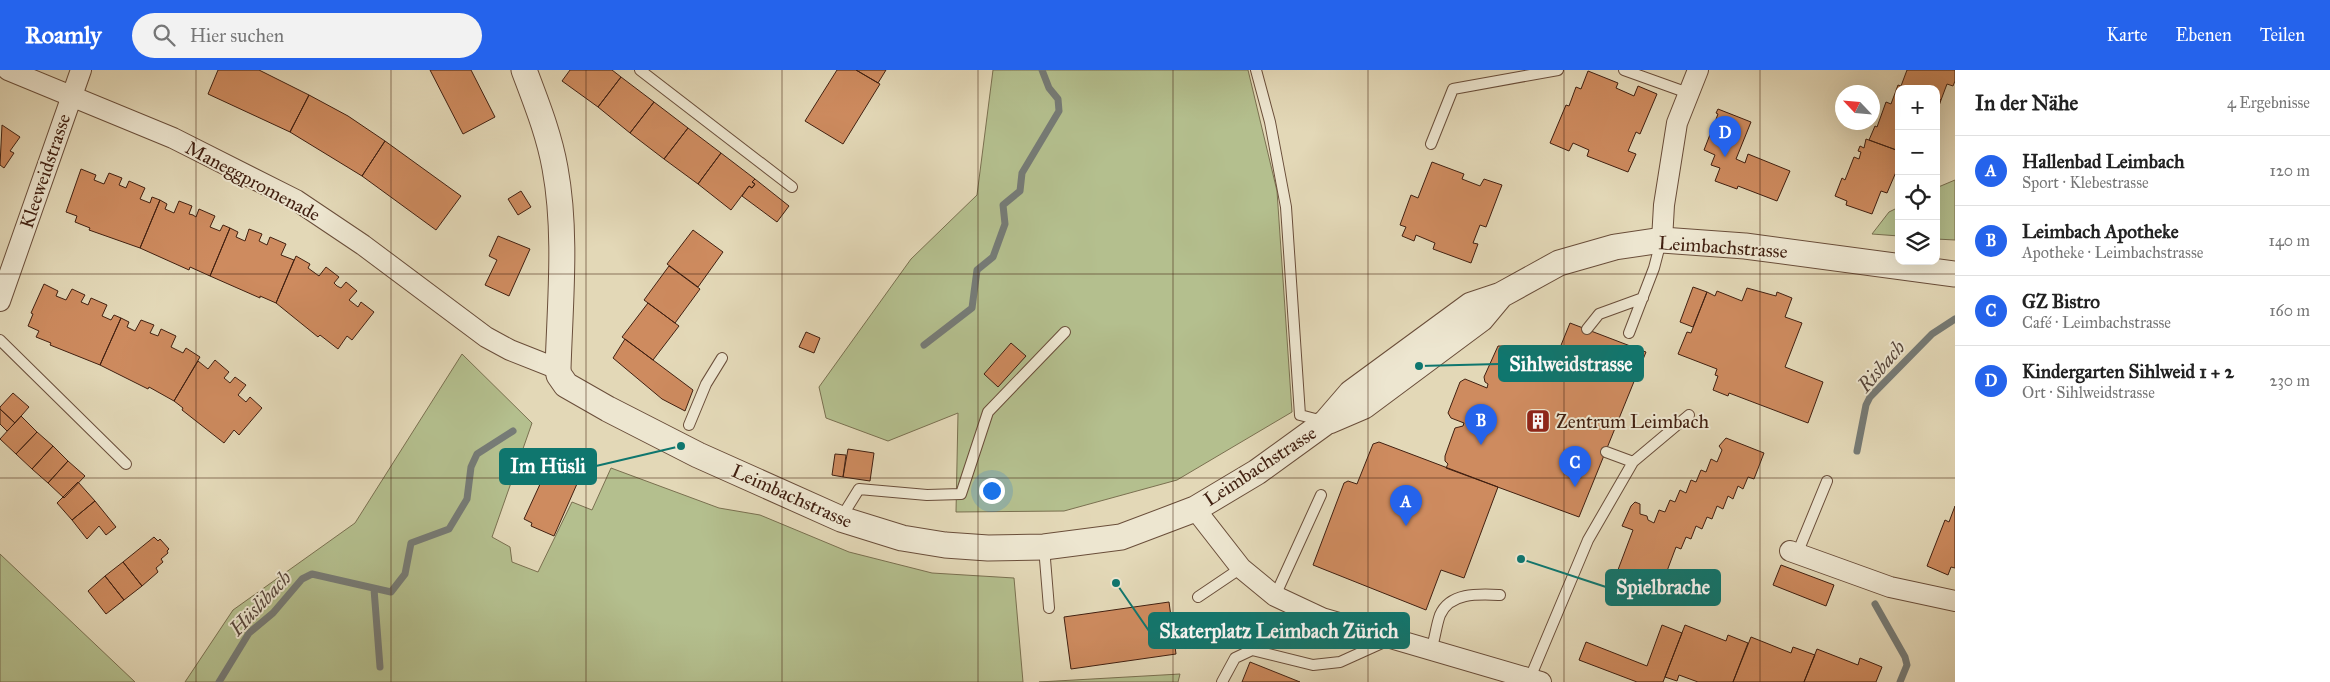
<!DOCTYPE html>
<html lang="de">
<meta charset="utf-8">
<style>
:root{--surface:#fff;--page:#f2f2f2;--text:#222;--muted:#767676;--line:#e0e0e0;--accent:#2563eb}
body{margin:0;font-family:"IM FELL Great Primer",serif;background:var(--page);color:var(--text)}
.controls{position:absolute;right:15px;top:15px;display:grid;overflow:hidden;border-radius:10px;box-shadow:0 5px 20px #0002}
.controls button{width:45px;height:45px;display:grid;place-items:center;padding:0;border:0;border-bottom:1px solid var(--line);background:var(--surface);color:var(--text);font:25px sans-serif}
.compass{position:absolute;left:1835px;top:15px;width:45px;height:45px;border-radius:50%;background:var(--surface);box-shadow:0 5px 20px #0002;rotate:296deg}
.you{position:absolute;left:991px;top:420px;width:18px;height:18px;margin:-12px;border:4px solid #fff;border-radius:50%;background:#1a73e8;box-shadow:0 0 0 8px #1a73e833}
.badge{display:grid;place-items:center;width:32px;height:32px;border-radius:50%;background:var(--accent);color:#fff;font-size:16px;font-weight:700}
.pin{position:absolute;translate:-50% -41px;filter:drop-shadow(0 1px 2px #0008)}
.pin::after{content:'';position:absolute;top:26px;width:18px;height:15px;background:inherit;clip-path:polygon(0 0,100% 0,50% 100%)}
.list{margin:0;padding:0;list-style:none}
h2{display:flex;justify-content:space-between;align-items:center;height:65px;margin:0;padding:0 20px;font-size:21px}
h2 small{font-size:16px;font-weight:400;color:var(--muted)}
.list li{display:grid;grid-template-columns:32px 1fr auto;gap:15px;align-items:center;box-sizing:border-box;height:70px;padding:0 20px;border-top:1px solid var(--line)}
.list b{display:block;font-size:19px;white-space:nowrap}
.list p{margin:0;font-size:16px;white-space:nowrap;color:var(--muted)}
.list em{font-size:16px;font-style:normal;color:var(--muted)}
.icon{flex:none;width:28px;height:28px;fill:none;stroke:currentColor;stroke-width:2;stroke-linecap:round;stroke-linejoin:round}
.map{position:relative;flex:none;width:1955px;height:612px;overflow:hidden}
header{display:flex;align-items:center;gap:30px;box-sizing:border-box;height:70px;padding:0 25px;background:var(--accent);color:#fff}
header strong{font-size:24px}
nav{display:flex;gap:28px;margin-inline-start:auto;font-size:18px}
.search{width:350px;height:45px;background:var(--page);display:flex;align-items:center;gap:12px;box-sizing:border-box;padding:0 18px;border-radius:28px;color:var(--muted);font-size:19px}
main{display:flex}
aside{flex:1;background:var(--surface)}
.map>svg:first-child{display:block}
.green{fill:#b4bf8e;stroke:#7a7050}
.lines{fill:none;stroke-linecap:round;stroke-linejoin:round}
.stream{stroke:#767b76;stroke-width:7}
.building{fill:#ce8b5f;stroke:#412011}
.service-casing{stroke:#6a4e3a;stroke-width:12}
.minor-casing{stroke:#6a4e3a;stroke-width:22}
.tertiary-casing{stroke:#6a4e3a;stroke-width:27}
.service{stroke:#ede6d0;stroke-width:10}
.minor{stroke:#ede6d0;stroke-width:20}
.tertiary{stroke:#ede6d0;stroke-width:25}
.grid{fill:none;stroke:#412011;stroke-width:1;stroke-opacity:0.55}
.labels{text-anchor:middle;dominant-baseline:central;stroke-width:4;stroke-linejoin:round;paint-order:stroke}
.street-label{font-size:19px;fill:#412011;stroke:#ede6d0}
.poi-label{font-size:19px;fill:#412011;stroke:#ede6d0;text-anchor:start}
.water-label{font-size:20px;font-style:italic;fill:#57463b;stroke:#ede6d0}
.leader{fill:none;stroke:#0f766e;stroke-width:2}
.callout-dot{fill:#0f766e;stroke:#ede6d0;stroke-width:2}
.callout{fill:#0f766e;stroke:#0f766e;stroke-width:2}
.callout-label{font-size:20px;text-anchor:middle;font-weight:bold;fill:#fff}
</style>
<header>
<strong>Roamly</strong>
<div class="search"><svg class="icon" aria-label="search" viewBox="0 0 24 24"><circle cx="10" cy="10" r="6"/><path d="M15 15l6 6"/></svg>Hier suchen</div>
<nav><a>Karte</a><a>Ebenen</a><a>Teilen</a></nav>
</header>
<main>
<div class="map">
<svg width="1955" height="612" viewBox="0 0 1955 612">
<rect width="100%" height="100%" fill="#e3d8b7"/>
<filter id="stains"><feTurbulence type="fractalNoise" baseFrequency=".004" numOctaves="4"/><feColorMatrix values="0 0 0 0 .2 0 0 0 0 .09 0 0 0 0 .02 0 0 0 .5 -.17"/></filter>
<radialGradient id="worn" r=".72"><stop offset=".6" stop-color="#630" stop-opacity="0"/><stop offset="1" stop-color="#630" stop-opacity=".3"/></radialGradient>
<path class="green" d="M 993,0 L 1248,0 L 1277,121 L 1292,342 L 1177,410 L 1064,441 L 956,442 L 958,343 L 888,371 L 826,348 L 819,317 L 911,189 L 977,125 Z
M 1955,110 L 1955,170 L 1936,169 L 1936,118 Z
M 1899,137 L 1899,166 L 1872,164 L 1889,142 Z
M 462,284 L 532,353 L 492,467 L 510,477 L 512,492 L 538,502 L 572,432 L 592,440 L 611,398 L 719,438 L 760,445 L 849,482 L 932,503 L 1014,508 L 1023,612 L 185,612 L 233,540 L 355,453 Z
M 0,484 L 135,612 L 0,612 Z
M 1180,604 L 1178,612 L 1039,612 Z"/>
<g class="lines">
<path class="stream" d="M 924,275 L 972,238 L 977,200 L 993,187 L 1005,154 L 1003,135 L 1020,121 L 1022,103 L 1059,41 L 1058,29 L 1049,18 L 1042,0
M 1857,381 L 1866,335 L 1870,327 L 1932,264 L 1955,249
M 374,519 L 380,597
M 1875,534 L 1905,587 L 1907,595 L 1900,612
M 219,612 L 249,563 L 273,543 L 302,509 L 312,504 L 391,522 L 405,504 L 411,473 L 449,459 L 467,429 L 471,397 L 477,384 L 513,361"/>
</g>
<path class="building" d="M 218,0 L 259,0 L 309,25 L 290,62 L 208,24 Z
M 430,0 L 471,0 L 495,47 L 463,64 Z
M 570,0 L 612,0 L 621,7 L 598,37 L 562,11 Z
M 837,0 L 856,0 L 880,14 L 843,74 L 805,51 Z
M 856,0 L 886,0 L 878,13 Z
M 1907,0 L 1955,0 L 1955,11 L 1953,16 L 1947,14 L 1941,30 L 1936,29 L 1936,19 L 1909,19 L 1901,16 Z
M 1588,1 L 1618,13 L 1616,18 L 1634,26 L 1638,16 L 1657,24 L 1640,64 L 1636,62 L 1628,81 L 1636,84 L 1628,102 L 1587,86 L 1589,80 L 1573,73 L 1569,81 L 1550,73 L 1566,35 L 1569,36 L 1576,17 L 1581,19 Z
M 621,7 L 654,32 L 630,63 L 598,37 Z
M 1898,15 L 1909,19 L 1899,19 L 1899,81 L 1869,70 L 1875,56 L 1877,57 L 1886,32 L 1891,34 Z
M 309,25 L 348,46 L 385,71 L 362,106 L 290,62 Z
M 1936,29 L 1941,30 L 1937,42 L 1936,41 Z
M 654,32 L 688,58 L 664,89 L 630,63 Z
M 1718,39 L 1751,52 L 1736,89 L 1745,93 L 1748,84 L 1790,101 L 1777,131 L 1738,116 L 1737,119 L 1715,111 L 1720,98 L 1711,95 L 1715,85 L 1704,80 L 1718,44 L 1716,43 Z
M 2,55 L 20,67 L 10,81 L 14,83 L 4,98 L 0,95 Z
M 688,58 L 721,83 L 698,114 L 664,89 Z
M 1866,69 L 1899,81 L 1899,95 L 1887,123 L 1881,121 L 1872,144 L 1846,135 L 1847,131 L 1835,126 L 1842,108 L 1845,110 L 1854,87 L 1859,89 L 1861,82 L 1858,81 L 1860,76 L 1864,78 Z
M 385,71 L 461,126 L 436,160 L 362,106 Z
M 721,83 L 755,109 L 752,112 L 755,114 L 752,118 L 749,116 L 731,140 L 698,114 Z
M 1432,92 L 1464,104 L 1462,109 L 1480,116 L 1484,109 L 1502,115 L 1486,157 L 1480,155 L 1473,173 L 1478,174 L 1471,193 L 1433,179 L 1435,173 L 1416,165 L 1414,171 L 1402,166 L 1406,157 L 1400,155 L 1411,125 L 1418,128 Z
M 81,99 L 96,105 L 94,110 L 104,114 L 109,103 L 122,108 L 119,115 L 126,118 L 129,111 L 145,118 L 140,129 L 150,133 L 152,127 L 160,130 L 140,178 L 89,160 L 90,158 L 75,152 L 77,146 L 66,142 Z
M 755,109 L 789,136 L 777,152 L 742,126 L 749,116 L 752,118 L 755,114 L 752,112 Z
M 521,121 L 531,137 L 518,145 L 508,129 Z
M 160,130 L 167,134 L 165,139 L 174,143 L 179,131 L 192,136 L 189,144 L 193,145 L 196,147 L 199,139 L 215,146 L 210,157 L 220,161 L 223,155 L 230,158 L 210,206 L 190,197 L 189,200 L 140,178 Z
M 230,158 L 238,162 L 236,167 L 245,171 L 249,159 L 262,164 L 259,171 L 267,175 L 270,167 L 286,174 L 281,185 L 294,190 L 276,233 L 260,226 L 260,228 L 210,206 Z
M 693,160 L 723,182 L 698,217 L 667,194 Z
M 498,166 L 530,179 L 509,226 L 485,215 L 497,190 L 489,186 Z
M 296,186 L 310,194 L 308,198 L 319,206 L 326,197 L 339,207 L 334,213 L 337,216 L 341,218 L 346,212 L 357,221 L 349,230 L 358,237 L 361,232 L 374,242 L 352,270 L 347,266 L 338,279 L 320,265 L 318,267 L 276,233 Z
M 669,196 L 700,219 L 675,253 L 644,230 Z
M 44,214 L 58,221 L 56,226 L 66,230 L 72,219 L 85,225 L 81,232 L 88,235 L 91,228 L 107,235 L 102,246 L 111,250 L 114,245 L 121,248 L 100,295 L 50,275 L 51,273 L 36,267 L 39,261 L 28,256 L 33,244 L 31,243 Z
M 1693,217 L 1707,222 L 1693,257 L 1680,252 Z
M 1747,218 L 1776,226 L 1777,222 L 1792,228 L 1785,247 L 1802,253 L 1785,297 L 1823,312 L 1808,353 L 1729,323 L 1728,326 L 1713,320 L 1718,306 L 1715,305 L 1717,299 L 1678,284 L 1687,262 L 1691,263 L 1707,222 L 1715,226 L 1717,221 L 1742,231 Z
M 648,233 L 679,256 L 653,290 L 622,267 Z
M 121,248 L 129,252 L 127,257 L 135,261 L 141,250 L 154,255 L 150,263 L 158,266 L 161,259 L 176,266 L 171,277 L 183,283 L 186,278 L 200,287 L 174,331 L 149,317 L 148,319 L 100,295 Z
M 1570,253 L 1646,282 L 1579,447 L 1446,398 L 1448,394 L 1445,391 L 1445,386 L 1455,358 L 1463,356 L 1464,353 L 1451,348 L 1448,343 L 1460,312 L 1465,309 L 1487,318 L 1488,314 L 1485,312 L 1484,307 L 1498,276 L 1503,276 L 1553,295 Z
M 806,262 L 820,268 L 814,283 L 799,277 Z
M 625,269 L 693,320 L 685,341 L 662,329 L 613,288 Z
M 1011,273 L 1026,286 L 998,317 L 984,304 Z
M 215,290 L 229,302 L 224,308 L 230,313 L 235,307 L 246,315 L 238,325 L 246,332 L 250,327 L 262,338 L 239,365 L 234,360 L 224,373 L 182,340 L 183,338 L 174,331 L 198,291 L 208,299 Z
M 13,323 L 29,337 L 15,353 L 0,339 L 0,337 Z
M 0,339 L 15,353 L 7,361 L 0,354 Z
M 21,346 L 37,362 L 16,384 L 0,369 Z
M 37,362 L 53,376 L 32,399 L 16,384 Z
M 1726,368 L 1764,383 L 1754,409 L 1748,407 L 1743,419 L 1738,416 L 1733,429 L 1728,426 L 1723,439 L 1717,436 L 1712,449 L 1707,447 L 1702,459 L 1696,456 L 1691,469 L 1686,467 L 1681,479 L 1676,477 L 1658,525 L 1652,523 L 1647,534 L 1610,521 L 1633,460 L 1622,456 L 1631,436 L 1635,432 L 1640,434 L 1640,444 L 1647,446 L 1648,450 L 1654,453 L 1659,440 L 1665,442 L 1670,430 L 1675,432 L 1680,420 L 1686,423 L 1691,410 L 1696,412 L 1701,400 L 1706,402 L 1711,389 L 1717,392 L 1722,380 L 1719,376 Z
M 1379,372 L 1498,417 L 1464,508 L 1441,500 L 1426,540 L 1313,495 L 1344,413 L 1348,411 L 1357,414 L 1373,374 Z
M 53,376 L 68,391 L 48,413 L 32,399 Z
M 848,379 L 874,383 L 870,411 L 843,407 Z
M 554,384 L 584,398 L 554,466 L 531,456 L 532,453 L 524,449 L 541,412 L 534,409 L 538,401 L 545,404 Z
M 835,384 L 846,385 L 843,407 L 832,405 Z
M 68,391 L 85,406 L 64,428 L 48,413 Z
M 78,412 L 95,431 L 72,450 L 57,433 Z
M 95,431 L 116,457 L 106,465 L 99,456 L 87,469 L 72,450 Z
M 1955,436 L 1955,498 L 1951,497 L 1948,505 L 1927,496 L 1945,450 L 1949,452 Z
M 154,467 L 158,471 L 160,469 L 169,479 L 167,481 L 168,483 L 161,489 L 163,492 L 156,498 L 158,502 L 142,516 L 123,492 Z
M 123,492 L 142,516 L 124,530 L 105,506 Z
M 1781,495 L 1834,515 L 1826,536 L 1773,515 Z
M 105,506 L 124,530 L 106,544 L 88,521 Z
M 1169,532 L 1176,584 L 1071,599 L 1064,547 Z
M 1662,555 L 1682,563 L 1663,612 L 1637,612 L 1579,590 L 1586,572 L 1647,596 Z
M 1685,555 L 1726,571 L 1728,565 L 1748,573 L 1733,612 L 1698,612 L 1679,605 L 1677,611 L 1665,607 Z
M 1751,567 L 1791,583 L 1793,577 L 1815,585 L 1804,612 L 1733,612 Z
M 1817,579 L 1858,595 L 1860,588 L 1882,597 L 1876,612 L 1804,612 Z
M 1250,592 L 1300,612 L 1242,612 Z"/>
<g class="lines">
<defs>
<path id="service" d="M 640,0 L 792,117
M 1256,0 L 1270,52 L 1286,137 L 1300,345 L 1323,351
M 1624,0 L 1688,23
M 1431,74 L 1453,19 L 1558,0
M 1587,259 L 1599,244 L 1643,228
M 1629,263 L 1654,198 L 1661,171
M 0,270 L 126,394
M 689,355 L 706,314 L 722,288
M 1606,382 L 1633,392
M 841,448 L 859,419 L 927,425 L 961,424 L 988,342 L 1065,262
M 1044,477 L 1049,538
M 1797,484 L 1827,411
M 1275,526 L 1321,425
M 1198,527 L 1241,498
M 1431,580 C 1435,569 1436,556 1440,545 C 1450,522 1479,524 1500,525
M 1530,608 L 1588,470 L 1633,392 L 1689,345
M 1222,612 L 1235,588 L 1252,580 L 1313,595 L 1340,592 L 1391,569"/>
<path id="minor" d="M 8,0 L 173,68 L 296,130 L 363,175 L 486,267 L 510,280 L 558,299
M 1662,170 L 1664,135 L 1677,53 L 1698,0
M 0,231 L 81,0
M 1195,439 L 1241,498 L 1275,526 L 1322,548 L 1541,612
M 1790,481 L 1890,517 L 1955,531"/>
<path id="tertiary" d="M 524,0 C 536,32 549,64 555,98 C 567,163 560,232 558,299 L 559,305 L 566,315 L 608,339 L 698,385 L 841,449 L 902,468 L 945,475 L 988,478 L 1044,477 L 1121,467 L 1195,439 L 1257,402 L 1326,352 L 1351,323 L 1471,235 L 1501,225 L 1559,193 L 1615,177 L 1662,170 L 1745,176 L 1955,204
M 1329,351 L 1364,336 L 1481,249 L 1501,225"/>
</defs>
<use href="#service" class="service-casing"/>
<use href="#minor" class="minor-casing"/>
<use href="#tertiary" class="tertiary-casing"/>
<use href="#service" class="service"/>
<use href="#minor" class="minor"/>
<use href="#tertiary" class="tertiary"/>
</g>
<path class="grid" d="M 196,0 L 196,612M 391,0 L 391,612M 586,0 L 586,612M 782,0 L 782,612M 978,0 L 978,612M 1173,0 L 1173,612M 1368,0 L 1368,612M 1564,0 L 1564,612M 1760,0 L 1760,612M 0,204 L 1955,204M 0,408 L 1955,408"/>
<defs>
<symbol id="building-square" viewBox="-11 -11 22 22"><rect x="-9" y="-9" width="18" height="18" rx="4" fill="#8f2418" stroke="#ede6d0"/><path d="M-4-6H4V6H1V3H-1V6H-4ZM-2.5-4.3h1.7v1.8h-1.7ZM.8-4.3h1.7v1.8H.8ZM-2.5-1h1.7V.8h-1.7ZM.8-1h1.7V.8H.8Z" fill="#fff"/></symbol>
</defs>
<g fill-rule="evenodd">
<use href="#building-square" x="1524" y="337" width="28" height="28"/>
</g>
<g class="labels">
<g class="street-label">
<text transform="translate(45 101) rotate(-71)">Kleeweidstrasse</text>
<text transform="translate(253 111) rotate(28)">Maneggpromenade</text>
<text transform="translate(1723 177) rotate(4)">Leimbachstrasse</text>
<text transform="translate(1260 396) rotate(-33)">Leimbachstrasse</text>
<text transform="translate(792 426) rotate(24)">Leimbachstrasse</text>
</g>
<g class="poi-label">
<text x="1556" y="351">Zentrum Leimbach</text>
</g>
<g class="water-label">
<text transform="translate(1881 296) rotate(-49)">Risbach</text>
<text transform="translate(260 533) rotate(-47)">Hüslibach</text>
</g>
</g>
<path class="leader" d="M1419 296L1499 294M681 376L596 396M1521 489L1606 517M1116 513L1149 561"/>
<g class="callout-dot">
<circle cx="1419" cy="296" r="5"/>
<circle cx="681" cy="376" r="5"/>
<circle cx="1521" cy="489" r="5"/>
<circle cx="1116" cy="513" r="5"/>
</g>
<g class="callout">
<rect x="1499" y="276" width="144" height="35" rx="5"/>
<rect x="500" y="379" width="96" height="35" rx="5"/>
<rect x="1606" y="500" width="114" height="35" rx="5"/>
<rect x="1149" y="543" width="260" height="35" rx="5"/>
</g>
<g class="callout-label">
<text x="1571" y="301">Sihlweidstrasse</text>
<text x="548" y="403">Im Hüsli</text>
<text x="1663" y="524">Spielbrache</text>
<text x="1279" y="568">Skaterplatz Leimbach Zürich</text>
</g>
<rect width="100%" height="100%" filter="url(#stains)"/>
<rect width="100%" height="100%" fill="url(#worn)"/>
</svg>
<div class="controls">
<button>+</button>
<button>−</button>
<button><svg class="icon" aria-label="locate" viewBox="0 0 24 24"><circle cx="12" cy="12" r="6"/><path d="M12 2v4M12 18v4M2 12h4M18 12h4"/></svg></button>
<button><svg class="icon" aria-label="layers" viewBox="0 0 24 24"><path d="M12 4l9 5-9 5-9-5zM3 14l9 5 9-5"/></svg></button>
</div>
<svg class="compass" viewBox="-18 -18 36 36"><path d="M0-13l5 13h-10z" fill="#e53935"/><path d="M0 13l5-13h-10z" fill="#767676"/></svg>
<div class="you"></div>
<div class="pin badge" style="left:1406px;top:456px">A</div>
<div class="pin badge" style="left:1481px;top:375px">B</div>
<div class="pin badge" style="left:1575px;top:417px">C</div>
<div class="pin badge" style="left:1725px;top:87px">D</div>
</div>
<aside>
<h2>In der Nähe<small>4 Ergebnisse</small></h2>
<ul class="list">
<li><span class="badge">A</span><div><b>Hallenbad Leimbach</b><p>Sport · Klebestrasse</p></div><em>120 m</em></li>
<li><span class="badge">B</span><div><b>Leimbach Apotheke</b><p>Apotheke · Leimbachstrasse</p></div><em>140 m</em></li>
<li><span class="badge">C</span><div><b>GZ Bistro</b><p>Café · Leimbachstrasse</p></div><em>160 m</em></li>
<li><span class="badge">D</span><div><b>Kindergarten Sihlweid 1 + 2</b><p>Ort · Sihlweidstrasse</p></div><em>230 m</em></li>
</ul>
</aside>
</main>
